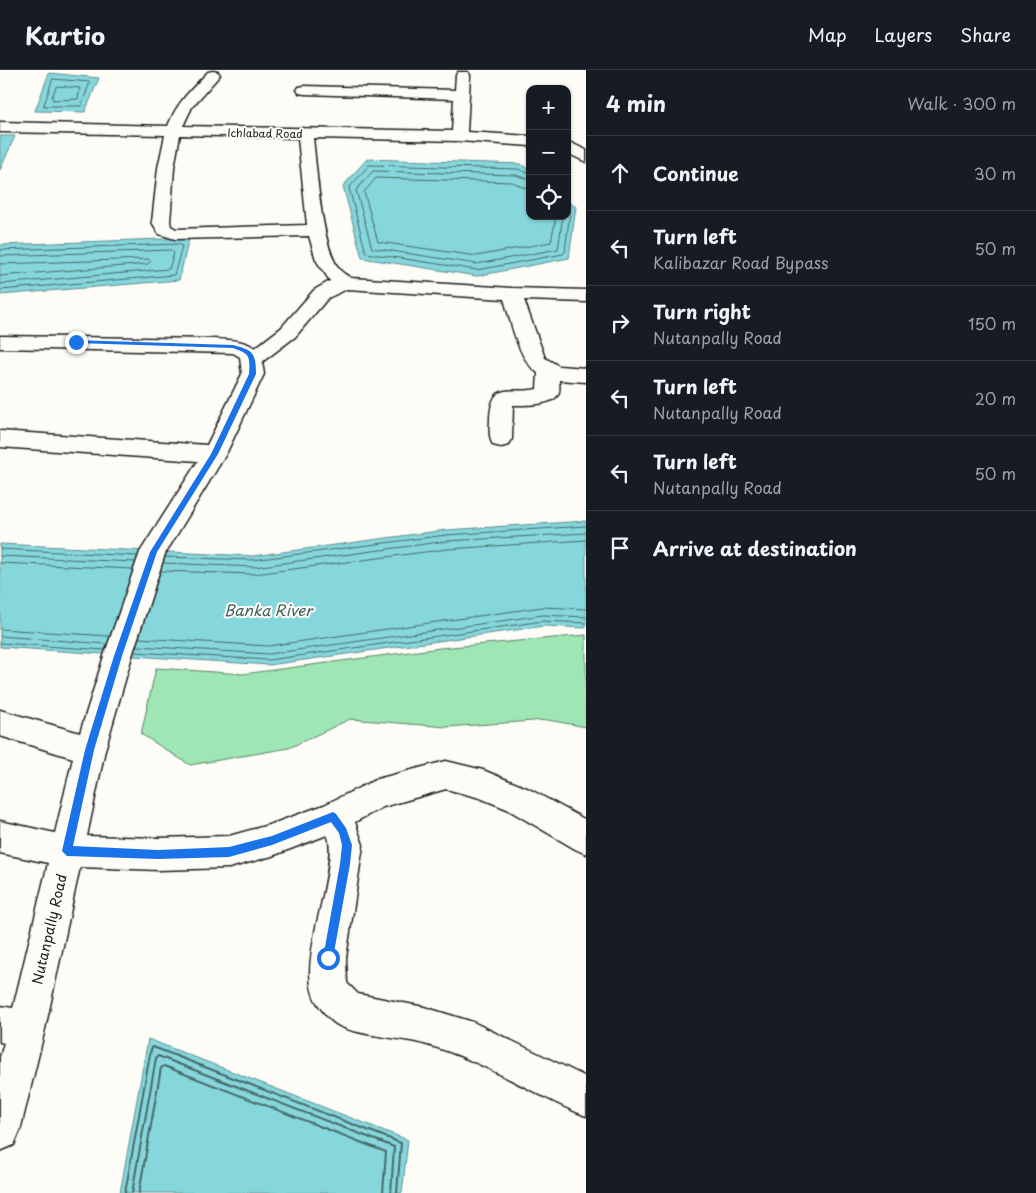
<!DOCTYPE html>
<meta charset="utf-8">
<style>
:root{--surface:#171b24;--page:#242831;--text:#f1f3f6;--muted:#9ea1a6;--line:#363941}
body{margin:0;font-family:"Playpen Sans",sans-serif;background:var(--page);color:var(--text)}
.controls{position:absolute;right:15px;top:15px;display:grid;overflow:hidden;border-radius:10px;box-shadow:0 1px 4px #0004}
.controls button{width:45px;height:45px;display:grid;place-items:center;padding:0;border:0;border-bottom:1px solid var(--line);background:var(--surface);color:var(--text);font:25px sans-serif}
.stop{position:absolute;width:15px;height:15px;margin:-11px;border:4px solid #1a73e8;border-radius:50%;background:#fff}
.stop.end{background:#1a73e8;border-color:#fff;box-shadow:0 1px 5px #0008}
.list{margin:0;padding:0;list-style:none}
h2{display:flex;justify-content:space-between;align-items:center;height:65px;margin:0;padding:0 20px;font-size:21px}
h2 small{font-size:16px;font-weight:400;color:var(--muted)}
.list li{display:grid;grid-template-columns:32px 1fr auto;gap:15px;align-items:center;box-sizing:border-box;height:75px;padding:0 20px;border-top:1px solid var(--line)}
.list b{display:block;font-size:19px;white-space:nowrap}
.list p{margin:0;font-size:16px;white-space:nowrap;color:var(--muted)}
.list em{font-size:16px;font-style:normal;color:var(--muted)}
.icon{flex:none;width:28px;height:28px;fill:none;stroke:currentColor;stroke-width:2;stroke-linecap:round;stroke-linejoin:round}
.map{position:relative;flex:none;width:586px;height:1123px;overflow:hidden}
header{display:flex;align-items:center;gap:30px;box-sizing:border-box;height:70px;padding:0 25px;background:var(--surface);border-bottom:1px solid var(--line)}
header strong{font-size:24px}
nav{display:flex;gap:28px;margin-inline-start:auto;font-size:18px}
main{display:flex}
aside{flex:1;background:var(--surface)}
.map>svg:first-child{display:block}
.green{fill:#9ee6b4;stroke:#5d8168}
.water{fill:#86d7dc;stroke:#5c8c8f}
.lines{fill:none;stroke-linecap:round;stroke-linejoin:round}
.shore-far1{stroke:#466769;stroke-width:1}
.shore{stroke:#466769;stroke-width:2}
.minor-casing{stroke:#1c1c1c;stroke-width:3}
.minor{fill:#fdfcf7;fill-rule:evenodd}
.route{fill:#1a73e8}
.labels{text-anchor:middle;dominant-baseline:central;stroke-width:4;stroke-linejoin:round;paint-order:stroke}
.far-street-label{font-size:11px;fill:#1c1c1c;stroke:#fdfcf7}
.street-label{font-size:14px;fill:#1c1c1c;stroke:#fdfcf7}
.water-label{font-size:15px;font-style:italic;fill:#415d5f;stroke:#fdfcf7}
</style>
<header>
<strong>Kartio</strong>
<nav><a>Map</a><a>Layers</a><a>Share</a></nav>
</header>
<main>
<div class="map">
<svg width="586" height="1123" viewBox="0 0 586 1123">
<rect width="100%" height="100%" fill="#fdfcf7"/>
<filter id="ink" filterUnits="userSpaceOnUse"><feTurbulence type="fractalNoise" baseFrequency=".02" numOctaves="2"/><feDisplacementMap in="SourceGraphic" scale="10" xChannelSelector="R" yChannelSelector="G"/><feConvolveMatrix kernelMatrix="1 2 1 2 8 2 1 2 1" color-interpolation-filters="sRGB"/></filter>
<g filter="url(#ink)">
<path class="green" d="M 586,565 L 586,657 L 548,650 L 446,657 L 350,649 L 289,678 L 190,695 L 141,664 L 156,598 L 243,604 L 440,578 Z"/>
<path class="water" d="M 49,3 L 99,8 L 85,42 L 35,41 Z
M 0,66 L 15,66 L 0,100 Z
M 367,89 L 521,94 L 530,101 L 530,146 L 567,146 L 567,131 L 576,137 L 569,188 L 477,206 L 362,188 L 343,116 Z
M 189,168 L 179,210 L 0,225 L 0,175 Z
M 586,451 L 586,558 L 544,556 L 269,595 L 0,577 L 0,474 L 253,486 L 446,460 Z
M 148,969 L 408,1070 L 402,1123 L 120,1123 Z"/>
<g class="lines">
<path class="shore-far1" d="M 53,9 L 90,12 L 81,36 L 44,36 Z
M 57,16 L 80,18 L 78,29 L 53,30 L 52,27 Z
M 530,104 L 518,99 L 369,95 L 349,118 L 366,183 L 477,200 L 563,184 L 565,182 L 570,141 L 567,137
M 530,110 L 516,105 L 373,101 L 356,120 L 372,178 L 477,194 L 558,179 L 563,146
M 530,118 L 522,117 L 513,112 L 376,108 L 364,122 L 378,172 L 477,186 L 551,172 L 556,146
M 0,180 L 179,174 L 182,176 L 174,205 L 0,220
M 0,186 L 171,180 L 174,183 L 169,199 L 0,214
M 0,194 L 148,189 L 151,191 L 148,194 L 0,206
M 0,479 L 137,486
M 0,486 L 135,492
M 165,487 L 253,490 L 446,465 L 586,456
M 0,493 L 133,499
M 163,493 L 254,497 L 447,471 L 586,463
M 161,501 L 254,504 L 448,479 L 586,470
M 0,559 L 109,566
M 0,566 L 107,574
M 139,568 L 268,576 L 542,537 L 586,539
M 0,573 L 105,580
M 137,576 L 269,584 L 543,545 L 586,547
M 135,582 L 269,590 L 543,551 L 586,553"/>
<path class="shore" d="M 125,1123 L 151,979 L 153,977 L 401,1073 L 397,1123
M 132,1123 L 156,988 L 158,986 L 394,1077 L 391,1123
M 139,1123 L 161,998 L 164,996 L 386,1082 L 383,1123"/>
<defs>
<path id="minor" d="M 213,1 L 218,2 L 220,5 L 192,37 L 183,56 L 452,61 L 454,29 L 304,24 L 299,23 L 297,20 L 299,17 L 304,16 L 455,20 L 456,5 L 458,2 L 468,2 L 470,5 L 467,62 L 530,66 L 530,76 L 459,71 L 313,68 C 317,99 321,180 341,201 C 344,204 348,206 351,208 L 512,218 L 586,220 L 586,232 L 524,230 L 545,288 L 559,296 L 586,298 L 586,312 L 559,310 C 559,313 560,318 559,322 C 556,336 524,335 513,335 L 512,369 L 509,375 L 501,377 L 493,375 C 488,366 490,357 490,348 C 492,309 511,325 537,319 L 538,303 C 518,290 511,251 504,229 L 347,219 L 328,228 L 295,267 L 262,292 L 264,304 L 226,384 L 165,484 L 132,586 L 105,680 L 87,766 L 158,768 L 229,766 L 272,754 L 324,735 L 377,709 L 446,691 L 483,700 L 529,719 L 586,750 L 586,784 L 575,779 L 507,739 L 480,728 L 446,719 L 383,737 L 355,752 L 363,775 L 346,888 L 347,913 L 358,924 L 424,937 L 473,952 L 586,1007 L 586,1046 C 531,1024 482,989 424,974 C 403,968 352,965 336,954 C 330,950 322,941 318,934 C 304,915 312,879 316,857 C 320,839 336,778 327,765 L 272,786 L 229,798 L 158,800 L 80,797 L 45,959 L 20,1061 L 14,1075 L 0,1081 L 0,987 L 4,973 L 0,972 L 0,936 L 13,938 L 48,793 L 0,783 L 0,751 L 55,763 L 73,688 L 0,666 L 0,640 L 80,663 L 104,586 L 140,482 L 198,391 L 0,377 L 0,361 L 207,375 L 242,304 L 240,287 L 233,283 L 0,278 L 0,266 L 213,269 C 227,270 243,269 255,278 L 281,258 L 314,220 L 330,211 L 316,190 L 309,166 L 175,169 L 159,164 L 152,152 L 158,98 L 165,65 L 0,62 L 0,52 L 168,56 C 176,33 192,19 208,2 ZM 180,65 L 298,68 L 307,155 L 176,159 L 171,156 L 170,152 L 174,98 Z
M 567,71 L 586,80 L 586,92 L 567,83 Z"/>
</defs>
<use href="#minor" class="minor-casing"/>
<use href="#minor" class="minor"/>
</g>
</g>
<path class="route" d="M 73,270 L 233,275 C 253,280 256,283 256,304 L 218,384 L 157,482 L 122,586 L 94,680 L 73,776 L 158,780 L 229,777 L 272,766 L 333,742 L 336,744 L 346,758 L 352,775 L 350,794 L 333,888 L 332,891 L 328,893 L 324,891 L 323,888 L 340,794 L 342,775 L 339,763 L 331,752 L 272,775 L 229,787 L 158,789 L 67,786 L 62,781 L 85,680 L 114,586 L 150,482 L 211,384 L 249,304 C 250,286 250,284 233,278 L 76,273 Z"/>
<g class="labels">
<g class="far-street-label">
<text transform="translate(265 63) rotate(1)">Ichlabad Road</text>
</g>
<g class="street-label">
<text transform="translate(49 859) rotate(-77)">Nutanpally Road</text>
</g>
<g class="water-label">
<text x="268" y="539">Banka River</text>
</g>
</g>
</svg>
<div class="controls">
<button>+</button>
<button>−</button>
<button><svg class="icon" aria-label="locate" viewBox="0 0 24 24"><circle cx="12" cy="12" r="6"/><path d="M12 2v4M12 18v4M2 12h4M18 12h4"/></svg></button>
</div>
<div class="stop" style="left:328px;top:888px"></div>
<div class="stop end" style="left:76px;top:272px"></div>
</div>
<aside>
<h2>4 min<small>Walk · 300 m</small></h2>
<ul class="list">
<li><svg class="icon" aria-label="ahead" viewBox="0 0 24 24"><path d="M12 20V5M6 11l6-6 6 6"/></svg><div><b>Continue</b></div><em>30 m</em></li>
<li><svg class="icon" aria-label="left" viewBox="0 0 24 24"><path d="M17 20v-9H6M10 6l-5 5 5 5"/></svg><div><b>Turn left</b><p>Kalibazar Road Bypass</p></div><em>50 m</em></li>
<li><svg class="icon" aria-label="right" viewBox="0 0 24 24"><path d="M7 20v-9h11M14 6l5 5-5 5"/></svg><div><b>Turn right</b><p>Nutanpally Road</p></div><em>150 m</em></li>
<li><svg class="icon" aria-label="left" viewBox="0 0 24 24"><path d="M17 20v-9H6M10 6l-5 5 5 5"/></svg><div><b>Turn left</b><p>Nutanpally Road</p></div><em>20 m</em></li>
<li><svg class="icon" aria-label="left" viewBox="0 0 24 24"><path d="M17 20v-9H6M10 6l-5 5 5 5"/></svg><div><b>Turn left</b><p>Nutanpally Road</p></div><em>50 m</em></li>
<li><svg class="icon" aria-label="arrive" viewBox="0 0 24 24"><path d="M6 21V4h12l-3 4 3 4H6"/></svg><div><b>Arrive at destination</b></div></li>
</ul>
</aside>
</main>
